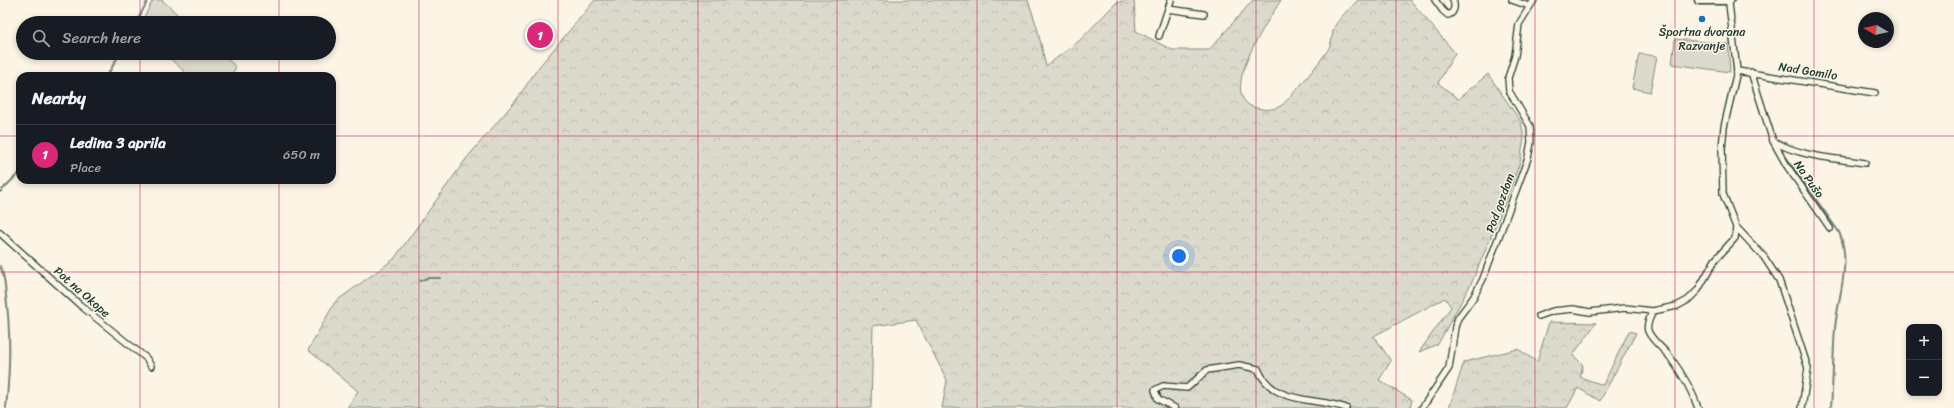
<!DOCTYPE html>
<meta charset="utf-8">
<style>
:root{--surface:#171b24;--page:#20242c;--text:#f1f3f6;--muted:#9ea1a6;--line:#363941;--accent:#db2777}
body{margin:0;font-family:Sriracha,sans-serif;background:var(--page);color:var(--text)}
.controls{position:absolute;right:12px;bottom:12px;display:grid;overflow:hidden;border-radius:8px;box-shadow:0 2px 6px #0003}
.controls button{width:36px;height:36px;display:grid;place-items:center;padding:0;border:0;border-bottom:1px solid var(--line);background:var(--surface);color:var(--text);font:20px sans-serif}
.compass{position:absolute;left:1858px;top:12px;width:36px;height:36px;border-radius:50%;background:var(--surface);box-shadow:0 2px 6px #0003;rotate:279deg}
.you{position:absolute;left:1179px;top:256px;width:14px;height:14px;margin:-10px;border:3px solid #fff;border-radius:50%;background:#1a73e8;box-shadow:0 0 0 6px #1a73e833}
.badge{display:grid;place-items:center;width:26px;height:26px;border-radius:50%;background:var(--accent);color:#fff;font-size:13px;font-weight:700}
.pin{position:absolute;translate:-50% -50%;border:2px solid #fff;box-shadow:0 1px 4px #0006}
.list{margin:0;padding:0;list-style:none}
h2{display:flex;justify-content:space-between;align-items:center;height:52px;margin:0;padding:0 16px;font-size:17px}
h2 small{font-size:13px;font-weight:400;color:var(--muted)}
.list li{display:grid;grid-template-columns:26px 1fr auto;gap:12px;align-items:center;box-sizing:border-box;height:60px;padding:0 16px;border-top:1px solid var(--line)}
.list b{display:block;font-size:15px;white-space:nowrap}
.list p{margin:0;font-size:13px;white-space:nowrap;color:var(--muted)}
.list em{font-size:13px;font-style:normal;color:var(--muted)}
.icon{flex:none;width:22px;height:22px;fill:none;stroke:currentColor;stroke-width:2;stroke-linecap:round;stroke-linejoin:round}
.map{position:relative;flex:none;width:1954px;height:408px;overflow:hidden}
.search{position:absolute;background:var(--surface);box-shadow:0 2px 6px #0003;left:16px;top:16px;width:320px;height:44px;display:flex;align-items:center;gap:10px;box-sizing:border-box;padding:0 14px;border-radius:22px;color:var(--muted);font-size:15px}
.panel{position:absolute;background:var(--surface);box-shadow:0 2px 6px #0003;left:16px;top:72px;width:320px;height:112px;border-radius:12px}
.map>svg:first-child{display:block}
.forest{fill:url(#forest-crowns);stroke:#7e8c80}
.garden{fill:#dcdacc;stroke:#7e8c80}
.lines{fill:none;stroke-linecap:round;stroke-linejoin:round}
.stream{stroke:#758479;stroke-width:2}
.street-casing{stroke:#1f3d34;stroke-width:8}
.secondary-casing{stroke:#1f3d34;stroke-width:11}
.street{stroke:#fcf5e5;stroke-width:5.5}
.secondary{stroke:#fcf5e5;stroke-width:8}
.grid{fill:none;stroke:#c2185b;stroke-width:1;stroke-opacity:0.55}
.poi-dot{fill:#1f6fb2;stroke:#fcf5e5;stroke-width:1.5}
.labels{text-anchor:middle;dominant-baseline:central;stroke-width:3;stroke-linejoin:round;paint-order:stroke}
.poi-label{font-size:12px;fill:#1f3d34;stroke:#fcf5e5}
.street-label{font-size:12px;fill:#1f3d34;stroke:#fcf5e5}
</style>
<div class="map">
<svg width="1954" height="408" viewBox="0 0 1954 408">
<defs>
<pattern id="forest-crowns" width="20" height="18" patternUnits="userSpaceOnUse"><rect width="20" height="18" fill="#dcdacc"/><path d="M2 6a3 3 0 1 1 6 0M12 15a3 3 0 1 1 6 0" fill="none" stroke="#bcbcb0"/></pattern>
</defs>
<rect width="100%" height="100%" fill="#fcf5e5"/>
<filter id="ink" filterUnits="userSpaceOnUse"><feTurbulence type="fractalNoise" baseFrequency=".025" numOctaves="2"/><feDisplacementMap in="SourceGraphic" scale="8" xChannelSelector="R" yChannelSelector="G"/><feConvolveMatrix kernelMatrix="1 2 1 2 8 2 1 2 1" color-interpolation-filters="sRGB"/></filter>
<g filter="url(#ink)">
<path class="forest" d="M 595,0 L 1028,0 L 1037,27 L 1046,66 L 1079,41 L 1116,3 L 1125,0 L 1134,0 L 1136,31 L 1172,50 L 1209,50 L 1253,0 L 1281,0 C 1269,20 1217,93 1253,107 C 1262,110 1274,111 1282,105 C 1290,99 1327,54 1330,46 C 1332,40 1332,33 1334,28 C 1338,18 1351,8 1358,0 L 1410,0 L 1455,53 L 1438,83 L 1458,99 L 1488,74 L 1521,122 L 1524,138 L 1520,162 L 1505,203 L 1472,282 L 1438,344 L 1419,352 L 1451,307 L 1445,298 L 1374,336 L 1391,361 L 1379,380 L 1412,400 L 1410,408 L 942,408 L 947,380 L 916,320 L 873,326 L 871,408 L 347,408 L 358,391 L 308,350 L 335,302 L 394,259 L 466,159 L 517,99 L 538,68 Z
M 1549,322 L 1596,323 L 1573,355 L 1583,365 L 1580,377 L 1603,385 L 1629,331 L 1636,333 L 1600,401 L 1578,388 L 1567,408 L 1449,408 L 1464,362 L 1518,349 L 1537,362 Z"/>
<path class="garden" d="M 153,0 L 162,0 L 187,23 L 141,23 Z
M 1675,39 L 1728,44 L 1730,72 L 1672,64 Z
M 164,53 L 221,53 L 236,67 L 231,76 L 189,76 Z
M 1639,54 L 1657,56 L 1650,92 L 1632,88 Z"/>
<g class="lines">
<path class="stream" d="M 136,23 L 148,0
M 107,76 L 120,53
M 1786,157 L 1839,232 C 1852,262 1838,296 1835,328 C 1833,355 1833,381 1831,408
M 0,192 L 20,172
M 0,266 C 5,275 5,286 6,296 C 11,333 10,370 6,408
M 420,281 L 427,278 L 440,278"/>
<defs>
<path id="street" d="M 1435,0 L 1443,11 L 1448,15 C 1455,13 1455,5 1453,0
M 1512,0 L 1529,6
M 1731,0 L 1729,4 L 1737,71 L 1724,127 L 1722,148 L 1723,194 L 1736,227 L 1764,257 L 1779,280 L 1808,368 L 1802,408
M 1168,9 L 1204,14
M 1159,36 L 1171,0
M 1737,71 L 1875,93
M 1751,72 L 1773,141 C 1801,157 1833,158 1865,163
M 1773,141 L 1787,166 L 1830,228
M 0,233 L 80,305 L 146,358 L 151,366
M 1539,316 L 1553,311 L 1573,309 L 1590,312 L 1625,308 L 1653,311
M 1175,408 L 1158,399 L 1155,390 L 1163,386 L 1187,388 L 1207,370 L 1239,365 L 1258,369 C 1273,405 1314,397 1346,408
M 1422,408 L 1449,368 L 1455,327 L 1458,318 L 1473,298 L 1483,279 L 1528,158 L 1531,142 L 1530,126 L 1509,91 L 1508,78 L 1515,56 L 1519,24 L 1534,0
M 1698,408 C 1692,390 1681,372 1670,357 C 1663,348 1652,341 1648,331 C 1646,325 1650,317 1653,311 L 1677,306 L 1688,300 L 1698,290 L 1715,260 L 1735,238 L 1736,227"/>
<path id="secondary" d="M 1699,0 L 1728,0"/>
</defs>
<use href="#street" class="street-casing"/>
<use href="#secondary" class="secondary-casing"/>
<use href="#street" class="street"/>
<use href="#secondary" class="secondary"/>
</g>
</g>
<path class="grid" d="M 140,0 L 140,23M 279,0 L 279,23M 419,0 L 419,408M 558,0 L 558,408M 698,0 L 698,408M 837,0 L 837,408M 977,0 L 977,408M 1117,0 L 1117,408M 1256,0 L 1256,408M 1396,0 L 1396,408M 1535,0 L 1535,408M 1675,0 L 1675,408M 1814,0 L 1814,408M 140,53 L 140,76M 279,53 L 279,76M 0,136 L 20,136M 332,136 L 1954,136M 140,180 L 140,408M 279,180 L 279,408M 0,272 L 1954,272"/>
<circle class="poi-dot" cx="1702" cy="19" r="4"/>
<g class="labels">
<g class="poi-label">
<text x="1702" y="32">Športna dvorana<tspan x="1702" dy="14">Razvanje</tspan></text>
</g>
<g class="street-label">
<text transform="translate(1808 71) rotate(9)">Nad Gomilo</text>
<text transform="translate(1809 179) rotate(55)">Na Pušo</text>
<text transform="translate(1500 203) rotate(-70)">Pod gozdom</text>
<text transform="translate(82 292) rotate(41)">Pot na Okope</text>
</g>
</g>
</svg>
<div class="controls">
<button>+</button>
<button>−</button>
</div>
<svg class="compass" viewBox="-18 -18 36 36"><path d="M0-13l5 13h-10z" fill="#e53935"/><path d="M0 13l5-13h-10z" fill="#9ea1a6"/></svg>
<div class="you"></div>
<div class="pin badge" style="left:540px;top:35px">1</div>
<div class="search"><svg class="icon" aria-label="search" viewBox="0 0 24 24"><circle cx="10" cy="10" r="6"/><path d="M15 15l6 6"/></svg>Search here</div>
<section class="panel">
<h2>Nearby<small></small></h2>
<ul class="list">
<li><span class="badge">1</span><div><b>Ledina 3 aprila</b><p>Place</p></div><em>650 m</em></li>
</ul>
</section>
</div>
